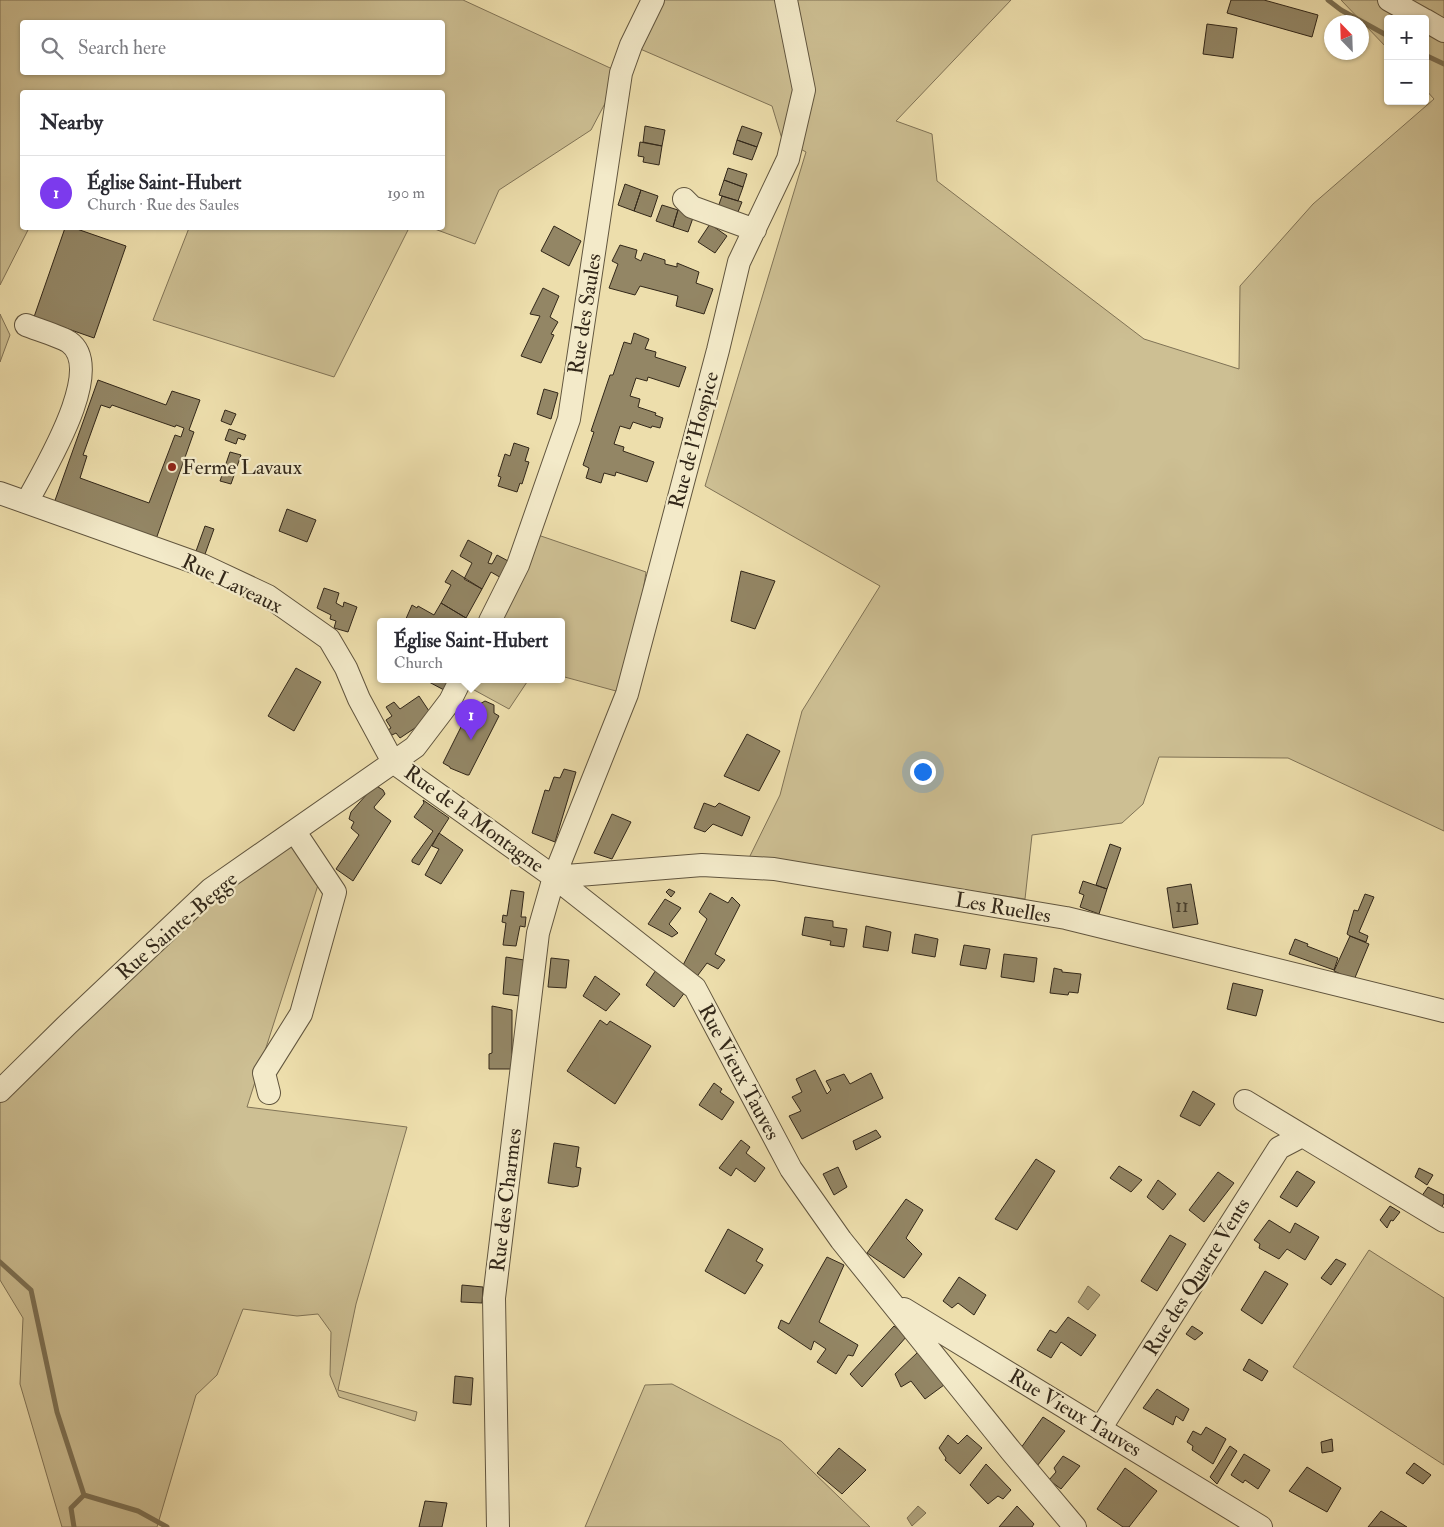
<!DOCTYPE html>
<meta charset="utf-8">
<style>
:root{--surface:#fff;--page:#f7f7f7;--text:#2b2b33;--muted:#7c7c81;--line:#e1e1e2;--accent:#7c3aed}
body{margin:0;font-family:"IM FELL Double Pica",serif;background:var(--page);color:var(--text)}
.controls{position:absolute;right:15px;top:15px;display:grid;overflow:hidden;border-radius:5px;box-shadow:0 1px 4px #0004}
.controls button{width:45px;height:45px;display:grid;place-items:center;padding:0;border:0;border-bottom:1px solid var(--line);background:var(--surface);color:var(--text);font:25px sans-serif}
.compass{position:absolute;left:1324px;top:15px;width:45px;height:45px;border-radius:50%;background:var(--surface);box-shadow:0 1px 4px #0004;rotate:337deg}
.you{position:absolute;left:922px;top:771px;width:18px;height:18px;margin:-12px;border:4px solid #fff;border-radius:50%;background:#1a73e8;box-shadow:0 0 0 8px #1a73e833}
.badge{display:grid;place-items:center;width:32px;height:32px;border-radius:50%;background:var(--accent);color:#fff;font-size:16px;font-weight:700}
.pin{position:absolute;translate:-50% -41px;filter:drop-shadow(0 1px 2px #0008)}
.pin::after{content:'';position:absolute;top:26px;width:18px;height:15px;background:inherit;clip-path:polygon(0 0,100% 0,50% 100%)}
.popup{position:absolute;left:377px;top:618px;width:188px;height:65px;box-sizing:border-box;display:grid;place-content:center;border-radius:5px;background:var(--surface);filter:drop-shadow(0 1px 4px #0005);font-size:16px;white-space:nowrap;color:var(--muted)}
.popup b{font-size:19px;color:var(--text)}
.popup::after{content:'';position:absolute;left:50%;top:100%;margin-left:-10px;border:10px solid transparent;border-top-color:var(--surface)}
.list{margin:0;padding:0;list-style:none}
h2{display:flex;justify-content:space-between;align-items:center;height:65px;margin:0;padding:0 20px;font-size:21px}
h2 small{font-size:16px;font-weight:400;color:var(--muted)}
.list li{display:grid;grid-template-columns:32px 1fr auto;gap:15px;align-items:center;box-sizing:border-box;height:75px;padding:0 20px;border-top:1px solid var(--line)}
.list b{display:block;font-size:19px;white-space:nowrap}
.list p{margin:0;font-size:16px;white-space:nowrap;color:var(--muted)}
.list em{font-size:16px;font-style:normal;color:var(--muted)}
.icon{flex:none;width:28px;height:28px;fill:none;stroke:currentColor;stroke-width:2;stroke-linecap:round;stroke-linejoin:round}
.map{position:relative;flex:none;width:1444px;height:1527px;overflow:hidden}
.search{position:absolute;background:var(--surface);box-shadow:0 1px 4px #0004;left:20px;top:20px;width:425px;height:55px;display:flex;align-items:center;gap:12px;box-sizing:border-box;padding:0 18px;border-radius:5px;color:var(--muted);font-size:19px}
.panel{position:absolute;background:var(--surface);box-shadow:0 1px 4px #0004;left:20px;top:90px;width:425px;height:140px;border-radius:5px}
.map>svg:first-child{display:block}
.green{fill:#cdbf93;stroke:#807356;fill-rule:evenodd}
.water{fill:#ada07a;stroke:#7c7053}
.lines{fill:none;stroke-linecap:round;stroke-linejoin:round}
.stream{stroke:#7c7053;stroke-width:5}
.building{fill:#938665;stroke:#322719;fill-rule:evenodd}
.minor-casing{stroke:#61553e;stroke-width:24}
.minor{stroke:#f3eac9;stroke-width:22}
.poi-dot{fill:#8f2418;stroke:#f3eac9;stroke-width:2}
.labels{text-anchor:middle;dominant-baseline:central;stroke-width:4.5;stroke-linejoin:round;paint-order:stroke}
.number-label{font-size:19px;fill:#4a3f2c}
.street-label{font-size:21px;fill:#322719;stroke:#f3eac9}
.poi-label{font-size:21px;fill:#322719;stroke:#f3eac9;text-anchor:start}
</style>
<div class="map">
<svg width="1444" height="1527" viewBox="0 0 1444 1527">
<rect width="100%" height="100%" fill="#eddeac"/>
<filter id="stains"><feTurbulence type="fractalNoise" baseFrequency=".004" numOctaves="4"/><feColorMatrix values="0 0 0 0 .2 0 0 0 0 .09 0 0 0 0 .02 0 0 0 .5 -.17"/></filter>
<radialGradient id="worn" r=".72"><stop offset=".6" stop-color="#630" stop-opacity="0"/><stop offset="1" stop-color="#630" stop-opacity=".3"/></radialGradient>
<path class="green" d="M 0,0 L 463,0 L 621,73 L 591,130 L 499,190 L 475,244 L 432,228 L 442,228 L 442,92 L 22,92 L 22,228 L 29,228 L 0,285 ZM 22,22 L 442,22 L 442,72 L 22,72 Z
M 653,0 L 1011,0 L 896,121 L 932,134 L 937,181 L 1144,339 L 1239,369 L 1240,286 L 1313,204 L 1434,99 L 1425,89 L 1425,19 L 1388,19 L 1388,49 L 1341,0 L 1444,0 L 1444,831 L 1288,758 L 1159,757 L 1143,804 L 1122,823 L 1032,835 L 1025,899 L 749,858 L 780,795 L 802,711 L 880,586 L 705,486 L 806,152 L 782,139 L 772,106 L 631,45 Z
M 189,228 L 409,228 L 334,377 L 153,320 Z
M 0,314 L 10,335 L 0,362 Z
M 538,535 L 646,572 L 627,694 L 561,676 L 561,621 L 496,621 Z
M 468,679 L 529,679 L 509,709 L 465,685 Z
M 289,836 L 319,882 L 247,1107 L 407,1127 L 356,1304 L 338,1390 L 417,1412 L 415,1421 L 339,1397 L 330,1375 L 331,1332 L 318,1314 L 297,1316 L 243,1309 L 217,1375 L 196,1395 L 157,1527 L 62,1527 L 20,1384 L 23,1318 L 0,1280 L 0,1091 L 68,1024 Z
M 1369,1250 L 1444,1298 L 1444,1465 L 1293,1367 Z
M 672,1384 L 781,1441 L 870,1527 L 585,1527 L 645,1385 Z"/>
<path class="water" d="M 1088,1286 L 1100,1295 L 1088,1310 L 1078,1302 Z
M 918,1506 L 926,1513 L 912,1526 L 907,1518 Z"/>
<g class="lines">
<path class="stream" d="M 1328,0 L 1341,10 L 1388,36
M 1425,55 L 1444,64
M 0,1262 L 31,1290 L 57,1412 L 84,1495 L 138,1511 L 167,1527
M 74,1527 L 71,1508 L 84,1495"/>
</g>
<path class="building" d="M 1231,0 L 1264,0 L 1318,15 L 1312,37 L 1227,13 Z
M 1207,24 L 1237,28 L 1233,58 L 1203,54 Z
M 645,126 L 665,130 L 662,146 L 643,142 Z
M 742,126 L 762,133 L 757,147 L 737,140 Z
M 737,140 L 757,147 L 752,160 L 733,154 Z
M 640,142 L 662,146 L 659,165 L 643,162 L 644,157 L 638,156 Z
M 728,168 L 747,174 L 743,187 L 724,180 Z
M 724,180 L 743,187 L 738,201 L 719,195 Z
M 625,184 L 641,190 L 634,211 L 618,205 Z
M 641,190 L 658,196 L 651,217 L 634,211 Z
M 722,196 L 742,202 L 736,217 L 717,210 Z
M 662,205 L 678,210 L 673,227 L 656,221 Z
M 678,210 L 694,215 L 688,232 L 673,227 Z
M 710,224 L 727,236 L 715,253 L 698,242 Z
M 554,226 L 581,241 L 569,266 L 541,251 Z
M 65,228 L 74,228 L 126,246 L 94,338 L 34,317 Z
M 620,245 L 637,250 L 635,258 L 641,261 L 644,253 L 665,260 L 665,264 L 677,267 L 677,263 L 699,272 L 696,283 L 713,289 L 704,314 L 676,306 L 678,296 L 640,286 L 635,295 L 609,288 L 618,264 L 612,261 Z
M 543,288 L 559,296 L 550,317 L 558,322 L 551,334 L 554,335 L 541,363 L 521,356 L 540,316 L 530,314 Z
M 634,333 L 649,339 L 645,349 L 656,352 L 655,357 L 686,367 L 679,387 L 648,377 L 647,381 L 636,378 L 630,396 L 640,399 L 638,407 L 656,413 L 655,415 L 663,418 L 660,428 L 652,426 L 651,428 L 633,422 L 630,429 L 620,426 L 614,444 L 624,447 L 623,451 L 654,462 L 647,482 L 616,472 L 615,476 L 604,473 L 601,483 L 586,478 L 589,468 L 583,465 L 594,432 L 591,431 L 610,375 L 613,375 L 624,342 L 631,344 Z
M 98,380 L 166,405 L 172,391 L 200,400 L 189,430 L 194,432 L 155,542 L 53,506 ZM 101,405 L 110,408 L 112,405 L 175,427 L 176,425 L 184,428 L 181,437 L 175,435 L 149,503 L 80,478 L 87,456 L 83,455 Z
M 544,389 L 558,393 L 551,419 L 537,414 Z
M 225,410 L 236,414 L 231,425 L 221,421 Z
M 229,429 L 246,435 L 244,440 L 238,438 L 236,444 L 225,440 Z
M 514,443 L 529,448 L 525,461 L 529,462 L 522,484 L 520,483 L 517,492 L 498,486 L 501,477 L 498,476 L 505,454 L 510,456 Z
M 230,452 L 241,455 L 231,484 L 220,481 Z
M 287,509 L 316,520 L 307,542 L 279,531 Z
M 205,526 L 214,529 L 204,557 L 195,554 Z
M 468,540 L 492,553 L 488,563 L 492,564 L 497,555 L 510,562 L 503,579 L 491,572 L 482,589 L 464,579 L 472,563 L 460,556 Z
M 452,570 L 482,589 L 466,618 L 441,603 L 451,585 L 445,582 Z
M 741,571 L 775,581 L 755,629 L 731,621 Z
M 324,588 L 339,593 L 336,603 L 343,607 L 344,602 L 357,607 L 348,632 L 334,628 L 336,621 L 330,619 L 331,615 L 317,608 Z
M 441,603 L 466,618 L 464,621 L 405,621 L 412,605 L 417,608 L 418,606 L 434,615 Z
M 296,668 L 321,682 L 294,731 L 268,716 Z
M 430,679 L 452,679 L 444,690 L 429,682 Z
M 419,696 L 431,714 L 424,722 L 400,738 L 396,733 L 392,735 L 388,730 L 391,728 L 386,720 L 392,716 L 386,707 L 394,702 L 400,709 Z
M 485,701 L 494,705 L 494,713 L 499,716 L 469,775 L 467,775 L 450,768 L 450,767 L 443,763 L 473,703 L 478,705 Z
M 747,734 L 780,751 L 759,791 L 724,776 Z
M 564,769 L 576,772 L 555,842 L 532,833 L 545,790 L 549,791 L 554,777 L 560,778 Z
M 375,785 L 383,790 L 385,794 L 374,807 L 375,809 L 391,821 L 353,881 L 336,869 L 359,835 L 351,828 L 354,822 L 349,819 L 351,812 Z
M 423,800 L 449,818 L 419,865 L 412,862 L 412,860 L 433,831 L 414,817 L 424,803 Z
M 704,803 L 715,807 L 719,803 L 750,817 L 742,836 L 713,824 L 705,832 L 694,828 Z
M 612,814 L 631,822 L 612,859 L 594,853 Z
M 439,833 L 463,850 L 441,884 L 425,875 L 439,849 L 432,846 Z
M 1110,844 L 1121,848 L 1107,889 L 1096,885 Z
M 1083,881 L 1107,889 L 1099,914 L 1080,907 L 1084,895 L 1079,893 Z
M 1191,884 L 1198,924 L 1173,928 L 1167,888 Z
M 669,889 L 675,892 L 671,897 L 666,892 Z
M 511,890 L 524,892 L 521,917 L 526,917 L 525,927 L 520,926 L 516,946 L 503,945 L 506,923 L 502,922 L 503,915 L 507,916 Z
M 710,893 L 728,903 L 732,897 L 740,905 L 715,954 L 725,960 L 718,969 L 707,963 L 695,979 L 681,969 L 707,919 L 699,912 Z
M 1365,894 L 1374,897 L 1359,932 L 1368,936 L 1366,942 L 1350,936 L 1347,934 L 1354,910 L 1358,911 Z
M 665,899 L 681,908 L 669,924 L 678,933 L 672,937 L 648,924 Z
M 805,917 L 833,921 L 833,927 L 847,929 L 844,947 L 830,945 L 831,941 L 802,935 Z
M 866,926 L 891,932 L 888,951 L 863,947 Z
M 915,934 L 938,939 L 935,957 L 912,953 Z
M 1350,936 L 1369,944 L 1354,980 L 1334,971 Z
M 1295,939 L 1308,944 L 1307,946 L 1338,958 L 1334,970 L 1289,954 Z
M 964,945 L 990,949 L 986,969 L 960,965 Z
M 1004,954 L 1037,958 L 1034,982 L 1001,977 Z
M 506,957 L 524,960 L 520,996 L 503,994 Z
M 551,958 L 569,960 L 566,988 L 548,987 Z
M 658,967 L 688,988 L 674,1007 L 646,985 Z
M 1054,968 L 1062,970 L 1062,972 L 1081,974 L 1078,993 L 1069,992 L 1068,995 L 1050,993 Z
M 595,976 L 620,994 L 606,1011 L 583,996 Z
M 1233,983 L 1263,990 L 1256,1016 L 1227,1009 Z
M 492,1006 L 512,1010 L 512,1053 L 516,1069 L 489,1069 L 489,1054 L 492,1053 Z
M 600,1020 L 607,1025 L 610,1021 L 651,1046 L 615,1104 L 567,1071 Z
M 815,1070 L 827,1094 L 831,1090 L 826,1081 L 844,1074 L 850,1084 L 871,1073 L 883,1098 L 802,1139 L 789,1116 L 801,1111 L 792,1097 L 802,1092 L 796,1079 Z
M 714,1083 L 722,1089 L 720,1092 L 734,1102 L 722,1120 L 699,1105 Z
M 1193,1091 L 1215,1104 L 1200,1126 L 1180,1116 Z
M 876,1130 L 881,1137 L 856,1150 L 853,1141 Z
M 741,1140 L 750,1147 L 746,1153 L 765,1168 L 755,1182 L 736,1168 L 731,1176 L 719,1168 Z
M 554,1143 L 579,1147 L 576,1167 L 581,1168 L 578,1186 L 573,1187 L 548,1183 Z
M 1036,1159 L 1055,1171 L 1017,1230 L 995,1219 Z
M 1119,1166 L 1142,1180 L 1131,1192 L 1110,1178 Z
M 838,1167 L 847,1187 L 834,1195 L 823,1174 Z
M 1419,1168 L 1433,1175 L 1427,1185 L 1415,1177 Z
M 1297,1171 L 1315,1182 L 1297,1207 L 1280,1197 Z
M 1218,1172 L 1234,1183 L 1204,1222 L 1189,1210 Z
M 1158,1180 L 1176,1194 L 1163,1210 L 1147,1197 Z
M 1428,1187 L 1444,1195 L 1444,1203 L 1439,1211 L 1419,1200 Z
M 906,1199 L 923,1210 L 906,1238 L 922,1254 L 904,1278 L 867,1253 Z
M 1390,1206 L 1400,1212 L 1393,1221 L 1391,1220 L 1387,1228 L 1380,1220 Z
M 1269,1220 L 1290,1233 L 1295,1223 L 1319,1237 L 1305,1260 L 1287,1249 L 1279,1259 L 1259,1248 L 1260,1244 L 1254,1240 Z
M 728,1229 L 763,1249 L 756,1261 L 763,1265 L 745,1294 L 705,1271 Z
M 1170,1235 L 1186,1244 L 1157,1291 L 1141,1281 Z
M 827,1257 L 844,1265 L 819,1322 L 858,1345 L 853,1356 L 848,1355 L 836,1374 L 817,1362 L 826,1349 L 814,1341 L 811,1350 L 778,1328 L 781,1320 L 789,1324 Z
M 1336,1259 L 1346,1264 L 1331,1285 L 1321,1278 Z
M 1265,1271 L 1288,1284 L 1262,1324 L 1241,1310 Z
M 959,1277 L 986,1295 L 974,1315 L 958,1303 L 952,1308 L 943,1301 Z
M 462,1285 L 483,1287 L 482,1303 L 461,1302 Z
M 1068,1317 L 1096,1335 L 1081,1356 L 1061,1342 L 1051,1358 L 1037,1350 L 1050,1330 L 1056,1333 Z
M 894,1326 L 907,1336 L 862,1387 L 850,1374 Z
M 1192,1326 L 1203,1333 L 1195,1340 L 1186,1334 Z
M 918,1352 L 944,1385 L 925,1399 L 911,1381 L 901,1387 L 895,1374 Z
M 1249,1359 L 1268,1371 L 1262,1381 L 1243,1370 Z
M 455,1376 L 473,1378 L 471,1405 L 453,1403 Z
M 1157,1389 L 1189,1409 L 1183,1421 L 1176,1416 L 1173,1425 L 1143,1408 Z
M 1043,1417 L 1065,1431 L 1037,1466 L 1018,1452 Z
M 1206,1427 L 1226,1439 L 1213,1464 L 1192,1450 L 1193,1446 L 1187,1442 L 1193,1431 L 1201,1435 Z
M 948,1435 L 958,1444 L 967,1435 L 982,1448 L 960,1474 L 945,1460 L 946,1458 L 939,1448 Z
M 1332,1439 L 1333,1451 L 1322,1453 L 1321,1442 Z
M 1230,1446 L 1237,1451 L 1217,1484 L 1210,1477 Z
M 839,1448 L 866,1470 L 842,1494 L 817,1473 Z
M 1244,1454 L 1270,1470 L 1258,1489 L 1245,1480 L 1243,1483 L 1231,1475 Z
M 1063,1456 L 1080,1466 L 1061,1489 L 1049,1480 L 1056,1472 L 1054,1468 Z
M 1414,1463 L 1431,1475 L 1423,1484 L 1406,1473 Z
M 986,1464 L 1011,1490 L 1003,1499 L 998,1496 L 988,1504 L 970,1485 Z
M 1307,1467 L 1341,1488 L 1327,1512 L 1289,1491 Z
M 1125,1468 L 1157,1491 L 1129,1527 L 1123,1527 L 1097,1509 Z
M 425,1501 L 447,1503 L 442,1527 L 419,1527 Z
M 1017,1506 L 1034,1524 L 1032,1527 L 999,1527 Z
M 1381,1511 L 1407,1527 L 1368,1527 Z"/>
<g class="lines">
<defs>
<path id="minor" d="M 1389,0 L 1423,19
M 1425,20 L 1444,31
M 684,199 L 692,207 L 755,230
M 26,325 C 36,329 62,337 69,342 C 107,369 43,471 27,502
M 0,493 L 202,565 L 268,596 L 329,639 L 346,668 L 359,699 L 393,762 L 554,877 L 695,988 L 791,1169 L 841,1240 L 1011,1451 L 1075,1527
M 490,621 L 518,565 L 569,419 L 621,73 L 631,45 L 653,0
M 554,877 L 702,865 L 774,869 L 1066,918 L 1444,1011
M 0,1091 L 68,1024 L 211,889 L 415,747 L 450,701 L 461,679
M 269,1093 L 264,1073 L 301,1014 L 335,892 L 295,832
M 1245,1101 L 1444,1221
M 904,1309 L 1261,1527
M 1100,1429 L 1279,1148 L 1302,1136
M 498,1527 L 494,1298 L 538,933 L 554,877 L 627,694 L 718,350 L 739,262 L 788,159 L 804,90 L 786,0"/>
</defs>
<use href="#minor" class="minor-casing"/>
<use href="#minor" class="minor"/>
</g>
<circle class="poi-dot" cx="172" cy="467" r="5"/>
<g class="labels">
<g class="number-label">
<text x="1182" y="906">11</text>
</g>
<g class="street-label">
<text transform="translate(585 314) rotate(-81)">Rue des Saules</text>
<text transform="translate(694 440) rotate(-75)">Rue de l'Hospice</text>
<text transform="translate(232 584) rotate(26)">Rue Laveaux</text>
<text transform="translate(474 819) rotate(36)">Rue de la Montagne</text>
<text transform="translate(1003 908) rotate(10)">Les Ruelles</text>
<text transform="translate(177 926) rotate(-41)">Rue Sainte-Begge</text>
<text transform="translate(739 1072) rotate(62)">Rue Vieux Tauves</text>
<text transform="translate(506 1200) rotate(-83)">Rue des Charmes</text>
<text transform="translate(1197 1277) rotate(-58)">Rue des Quatre Vents</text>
<text transform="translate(1075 1413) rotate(31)">Rue Vieux Tauves</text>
</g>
<g class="poi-label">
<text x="182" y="467">Ferme Lavaux</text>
</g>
</g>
<rect width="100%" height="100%" filter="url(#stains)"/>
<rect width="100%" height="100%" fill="url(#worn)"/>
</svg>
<div class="controls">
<button>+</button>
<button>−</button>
</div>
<svg class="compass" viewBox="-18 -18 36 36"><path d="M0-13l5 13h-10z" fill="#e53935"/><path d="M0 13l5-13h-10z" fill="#7c7c81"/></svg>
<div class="you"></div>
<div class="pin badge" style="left:471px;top:740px">1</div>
<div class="popup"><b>Église Saint-Hubert</b>Church</div>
<div class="search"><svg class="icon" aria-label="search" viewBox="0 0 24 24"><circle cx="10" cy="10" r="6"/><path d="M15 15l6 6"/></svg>Search here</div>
<section class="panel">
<h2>Nearby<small></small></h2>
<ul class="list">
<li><span class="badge">1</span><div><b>Église Saint-Hubert</b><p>Church · Rue des Saules</p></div><em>190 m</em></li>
</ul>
</section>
</div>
